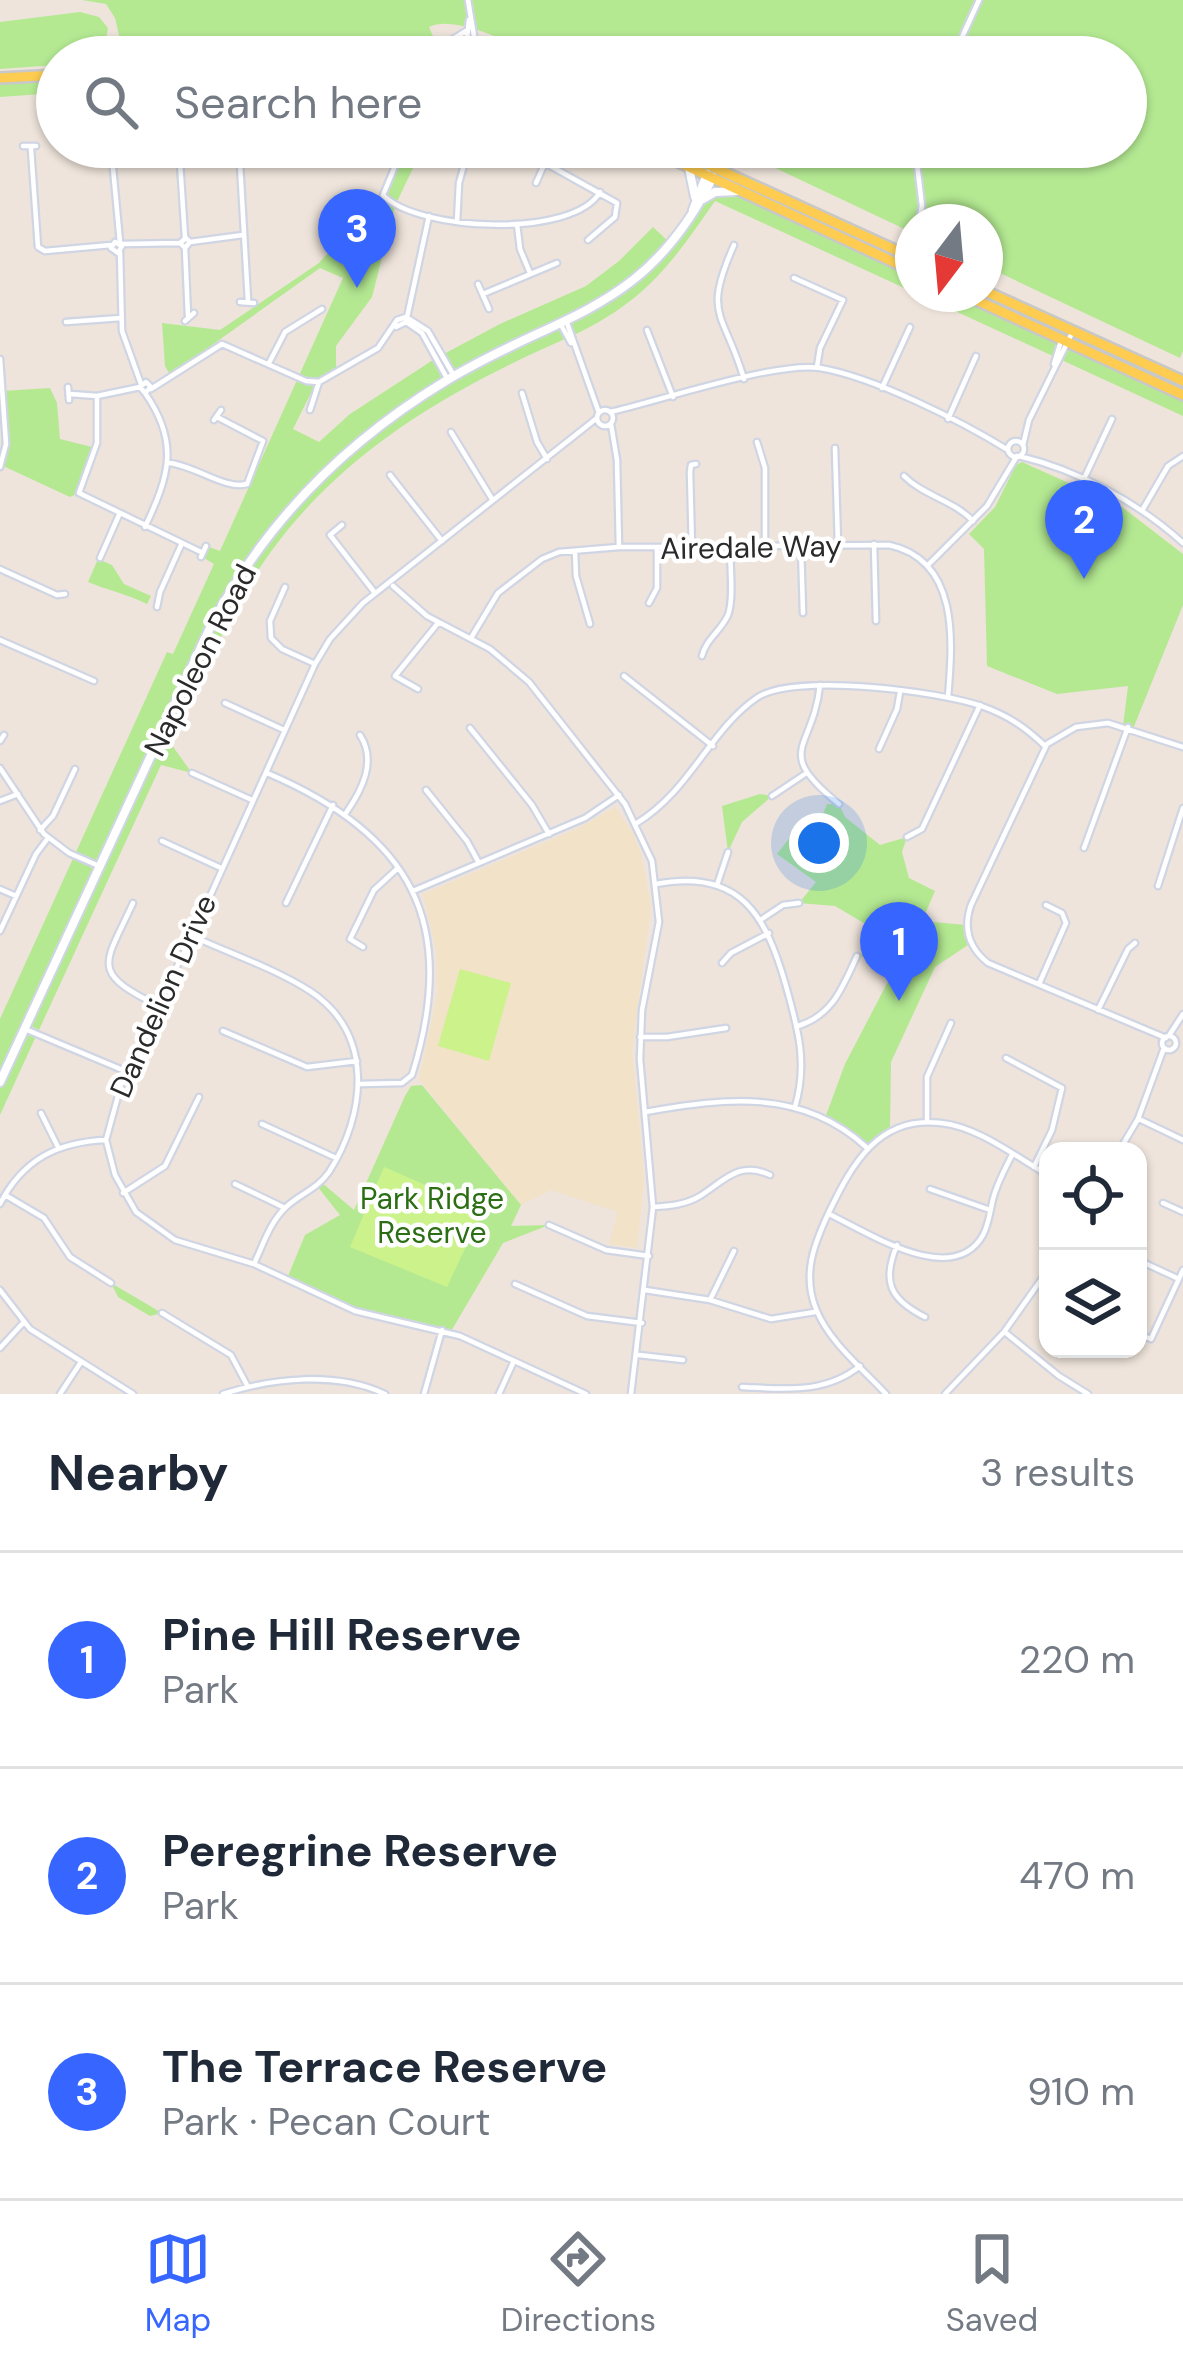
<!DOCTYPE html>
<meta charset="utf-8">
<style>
:root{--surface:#fff;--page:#f2f2f3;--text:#1f2937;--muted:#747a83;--line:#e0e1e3;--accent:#3666ff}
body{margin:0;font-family:"DM Sans",sans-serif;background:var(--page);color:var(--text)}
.controls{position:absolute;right:36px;bottom:36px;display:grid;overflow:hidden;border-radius:24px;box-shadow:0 3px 9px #0004}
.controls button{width:108px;height:108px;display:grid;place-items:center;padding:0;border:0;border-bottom:3px solid var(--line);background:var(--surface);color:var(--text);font:60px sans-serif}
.compass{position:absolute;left:895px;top:204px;width:108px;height:108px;border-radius:50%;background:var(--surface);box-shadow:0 3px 9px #0004;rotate:196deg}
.you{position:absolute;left:819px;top:843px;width:42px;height:42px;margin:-30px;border:9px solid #fff;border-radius:50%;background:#1a73e8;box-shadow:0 0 0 18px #1a73e833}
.badge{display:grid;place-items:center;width:78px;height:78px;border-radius:50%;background:var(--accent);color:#fff;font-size:39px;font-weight:700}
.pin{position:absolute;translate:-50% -99px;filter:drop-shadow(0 3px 6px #0008)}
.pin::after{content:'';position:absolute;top:63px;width:42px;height:36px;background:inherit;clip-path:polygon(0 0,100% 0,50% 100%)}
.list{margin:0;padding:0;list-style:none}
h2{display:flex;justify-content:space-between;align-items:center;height:156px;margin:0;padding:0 48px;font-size:51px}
h2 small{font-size:39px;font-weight:400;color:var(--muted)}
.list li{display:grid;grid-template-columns:78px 1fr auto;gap:36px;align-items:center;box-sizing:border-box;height:216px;padding:0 48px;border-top:3px solid var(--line)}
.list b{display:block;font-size:45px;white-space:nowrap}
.list p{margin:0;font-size:39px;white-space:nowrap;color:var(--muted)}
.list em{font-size:39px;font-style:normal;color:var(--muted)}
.icon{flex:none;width:66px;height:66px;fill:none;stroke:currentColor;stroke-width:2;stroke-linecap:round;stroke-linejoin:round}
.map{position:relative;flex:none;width:1183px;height:1394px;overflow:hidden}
.search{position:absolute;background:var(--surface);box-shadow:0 3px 9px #0004;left:36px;right:36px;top:36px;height:132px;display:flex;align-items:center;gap:30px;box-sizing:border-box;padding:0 42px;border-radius:66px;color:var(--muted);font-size:45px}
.sheet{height:804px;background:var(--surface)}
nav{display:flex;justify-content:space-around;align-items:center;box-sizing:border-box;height:168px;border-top:3px solid var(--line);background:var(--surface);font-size:33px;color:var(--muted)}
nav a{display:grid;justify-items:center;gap:6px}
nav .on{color:var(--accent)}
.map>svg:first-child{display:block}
.education{fill:#f1e2c8}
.green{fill:#b4e992}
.pitch{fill:#ccf28c}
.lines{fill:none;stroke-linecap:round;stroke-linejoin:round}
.minor-casing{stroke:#d0d5e4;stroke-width:9}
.secondary-casing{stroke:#d0d5e4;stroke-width:12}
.primary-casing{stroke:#c8c8c8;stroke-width:14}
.minor{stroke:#fff;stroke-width:4.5}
.secondary{stroke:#fff;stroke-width:8}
.primary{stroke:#fdcc50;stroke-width:9}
.labels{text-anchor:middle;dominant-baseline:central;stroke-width:9;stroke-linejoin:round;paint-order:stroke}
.street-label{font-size:30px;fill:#2a2a2a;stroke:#fff}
.park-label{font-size:30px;fill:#2b6e13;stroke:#fff}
</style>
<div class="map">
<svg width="1183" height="1394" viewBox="0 0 1183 1394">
<rect width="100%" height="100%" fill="#eee4db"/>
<path class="education" d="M 615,807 L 633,833 L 641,854 L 651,905 L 632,1050 L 644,1178 L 637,1248 L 609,1244 L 618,1212 L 551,1190 L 521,1205 L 419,1079 L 438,993 L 436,948 L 423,894 L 579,828 Z"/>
<path class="green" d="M 82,0 L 1183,0 L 1183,351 L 1180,358 L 985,266 L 985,222 L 913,222 L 913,233 L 731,147 L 1126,147 L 1126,57 L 540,57 C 514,45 456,14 429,27 L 435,41 L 367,49 L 124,57 L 115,18 L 106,4 Z
M 80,12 L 99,17 L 108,28 L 103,57 L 57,57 L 57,65 L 0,69 L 0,22 Z
M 57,75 L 57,93 L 0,97 L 0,78 Z
M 403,147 L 423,147 L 395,206 L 372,297 L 336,346 L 336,366 L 340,372 L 316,383 L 293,429 L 319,442 L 350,414 L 436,358 L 447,379 L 453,377 L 442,355 L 500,324 L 586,286 L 619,261 L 653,227 L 670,243 L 708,195 L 739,191 L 913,271 L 913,292 L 715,201 C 670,266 645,301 572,336 L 567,324 L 562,325 L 567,338 C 435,396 317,466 243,595 C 216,643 194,694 171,744 L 192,773 L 161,765 L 39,1030 L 27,1024 L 25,1029 L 37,1034 L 0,1115 L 0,1019 L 167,652 L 173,654 L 214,564 L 204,558 L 209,547 L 220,551 L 343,278 L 320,268 L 170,375 L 165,366 L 162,323 L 220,330 L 319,263 L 363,214 L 385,199 L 383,193 Z
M 918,294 L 963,294 L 1062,339 L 1058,358 L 1068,342 L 1183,395 L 1183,416 Z
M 50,388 L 57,403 L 60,439 L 96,448 L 79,493 L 70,497 L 1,465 L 2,391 Z
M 1022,462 L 1122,507 L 1183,554 L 1183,605 L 1133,729 L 1123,726 L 1128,686 L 1057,694 L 987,666 L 984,549 L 969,534 L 995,507 L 1016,465 Z
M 98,559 L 112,565 L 124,584 L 151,596 L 147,604 C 127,594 107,590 88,582 Z
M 760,794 L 772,796 L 742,822 L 728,852 L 722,806 Z
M 827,804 L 839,804 L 845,817 L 880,845 L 907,837 L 902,852 L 909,878 L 935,891 L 922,921 L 966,925 L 971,943 L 935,967 L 891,1062 L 890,1131 L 866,1147 L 825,1118 L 845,1064 L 894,970 L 891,958 L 857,956 L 887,943 L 884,935 L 835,906 L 799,903 L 816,882 L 777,854 L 791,836 L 819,824 Z
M 422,1085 L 521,1205 L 511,1226 L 549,1225 L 503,1243 L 450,1333 L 355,1311 L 286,1281 L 305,1235 L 340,1215 L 317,1186 L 321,1182 L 354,1210 L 405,1096 L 411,1086 Z
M 111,1283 L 162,1313 L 150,1316 L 118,1297 Z"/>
<path class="pitch" d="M 460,969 L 511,983 L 489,1061 L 438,1046 Z
M 384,1167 L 483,1210 L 447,1287 L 350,1247 Z"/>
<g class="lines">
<defs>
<path id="minor" d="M 468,0 L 474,36 L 470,57
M 476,41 L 491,57
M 393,54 L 448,42 L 466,31
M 465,57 L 469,20
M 953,57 L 979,0
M 23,146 L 36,146
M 111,147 L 120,242
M 179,147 L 185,238
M 239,147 L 248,301
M 403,147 L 383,195 C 417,231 573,239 600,192
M 915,147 L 922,206 L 919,222
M 31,149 L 38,247 L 45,251 L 111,245
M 545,163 L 617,203 L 615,217 L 588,240
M 536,183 L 552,147
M 457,222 L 459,183 L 469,147
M 517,224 L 520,249 L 530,273
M 186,238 L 190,242 L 185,248 L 180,243 Z
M 115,242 L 122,246 L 118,253 L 111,248 Z
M 190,242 L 243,235
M 122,244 L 180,243
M 734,245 C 702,317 724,311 744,379
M 185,248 L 188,316
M 120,252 L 122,331 L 141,384
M 902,266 L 913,234
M 794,278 L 843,300 L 820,348 L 817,367
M 478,284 L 489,309
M 483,294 L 557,263
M 240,302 L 254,303
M 185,321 L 194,313
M 66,322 L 121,318
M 406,322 L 429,216
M 567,323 L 599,413
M 561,325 L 571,343
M 396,327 L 406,322 L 422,333 L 448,380
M 647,330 L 673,397
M 0,359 L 6,444 L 0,467
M 269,363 L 285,332 L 322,309
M 1054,364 L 1061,341
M 146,382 L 151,387 L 145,393 L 140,387 Z
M 68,387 L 69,400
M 882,388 L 910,327
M 151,389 L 222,344 L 306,381 L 319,382 L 378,348 L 397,320 L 406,317 L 428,331 L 454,376
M 145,393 C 180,443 169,476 145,527
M 522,393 L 537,442 L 547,459
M 70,394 L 97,396 L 140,387
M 97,396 L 97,443 L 79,493 L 203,553
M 310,410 L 319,382
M597 418a8 8 0 1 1 16 0a8 8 0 1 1-16 0Z
M 610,412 C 659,401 777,361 820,368 C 874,377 961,421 1008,450
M 948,419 L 976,356
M 214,420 L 221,410
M 611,424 L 617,460 L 619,547
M 451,432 L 492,499
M1008 449a8 8 0 1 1 16 0a8 8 0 1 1-16 0Z
M 757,442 L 765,468 L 765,544
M 1023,445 L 1029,420 L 1073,331
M 835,448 L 838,544
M 1019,456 C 1078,470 1139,503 1183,543
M 169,463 C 194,465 225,490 247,484 L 263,441 L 217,417
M 390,475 L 442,541
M 904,476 C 924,496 953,500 973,521
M 1083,481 L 1112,419
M 1143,509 L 1168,466 L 1183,456
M 342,525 L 330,535 L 375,593
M 874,544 L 876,621
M 801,546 L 803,613
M 692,548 L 690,472 L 691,465 L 696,464
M 575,551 L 576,576 L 590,624
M 201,557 L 206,546
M 100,558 L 119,515
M 928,565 L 987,506 L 1017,456
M 0,569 L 57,595 L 65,594
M 393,586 L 427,616 L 490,649 L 529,682 L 625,804 L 652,861 L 659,922 L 642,1010 L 640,1059 L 653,1207 L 631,1394
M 285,587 L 270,621 L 271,638 L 282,649 L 315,664
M 649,603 L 657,588 L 657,549
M 157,607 L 160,592 L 182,543
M 471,638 L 498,593 L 542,559 L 559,552 L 619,547 L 889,545 C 959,560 953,640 948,697
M 0,640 L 94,681
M 702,656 C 706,639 721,631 728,615 C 734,600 730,565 730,547
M 624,676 L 713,746
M 820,685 C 813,751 772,750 839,804
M 418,689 L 395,676 L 438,623
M 225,703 L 284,730
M 470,728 L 532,805 L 549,834
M 0,741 L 4,735
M 879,749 L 897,709 L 900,692
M 0,768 L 44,834 L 69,853 L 99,866
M 192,773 L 252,800
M 267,773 C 411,834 460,923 412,1075 L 402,1083 L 360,1084
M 426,790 L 467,841 L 479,863
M 772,796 L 805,774
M 0,801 L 18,794
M 346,813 C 362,790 377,761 360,735
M 637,823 C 691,790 710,729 758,697 C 795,673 941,691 984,707 C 1009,716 1026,728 1045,746
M 40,830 L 53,816 L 75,769
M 907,837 L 922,829 L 980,705
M 162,841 L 221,868
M 1084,848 L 1128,727
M 656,884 C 740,868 766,915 786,986 C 798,1029 808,1063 795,1107
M 717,885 L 728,852
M 1158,886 L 1183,808
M 0,889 L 16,896
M 413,891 L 585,818 L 619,795
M 133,903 C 105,964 89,972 157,1005
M 286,903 L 333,805
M 762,919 L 783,905 L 799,903
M 0,931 L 36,854 L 48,838
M 192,936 C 231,954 274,968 310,991 C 375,1034 366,1114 329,1172 C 317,1189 300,1194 286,1207 C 270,1222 263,1245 254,1264
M 363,947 L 350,939 L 374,890 L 398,868
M 722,963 L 731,953 L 769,933
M 1039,984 L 1066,923 L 1062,913 L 1046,905
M 1098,1010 L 1128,949 L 1135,943
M 798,1026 C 833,1015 842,988 857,956
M 25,1029 L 125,1071
M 223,1031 L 307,1067 L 357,1061
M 1170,1034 L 1183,1014
M1162 1043a7 7 0 1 1 14 0a7 7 0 1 1-14 0Z
M 640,1037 L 667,1037 L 726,1028
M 1166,1038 L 988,963 C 968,947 963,928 971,905 L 1047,744 L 1076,727 L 1108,723 L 1183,747
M 1006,1058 L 1062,1088 L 1052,1130 L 1034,1167
M 645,1112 C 725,1098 802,1088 866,1147
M 41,1113 L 58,1147
M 1139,1119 L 1183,1140
M 927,1122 L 927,1077 L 951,1023
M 262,1124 L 336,1158
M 1119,1151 L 1138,1119 L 1164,1048
M 235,1184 L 285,1208
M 930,1189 L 990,1210
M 123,1193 L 165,1166 L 199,1097
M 5,1195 L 44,1218 L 70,1257 L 111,1283
M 1163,1203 L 1183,1212
M 0,1204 C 23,1159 58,1142 106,1140
M 653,1207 C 669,1206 685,1205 700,1196 C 724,1181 739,1160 770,1175
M 829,1214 C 867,1232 953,1289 983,1235 C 989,1224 990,1211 993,1199 C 997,1183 1005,1169 1012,1155
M 549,1225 L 606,1250 L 649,1256
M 897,1245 C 882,1281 889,1299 925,1317
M 1138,1260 L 1179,1279
M 515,1284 L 587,1316 L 642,1323
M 0,1290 L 30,1329 L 133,1394
M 645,1290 L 710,1300 L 771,1319 L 815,1312
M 710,1300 L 734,1251
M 162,1313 L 231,1355 L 248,1387
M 1006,1333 L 1059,1376 L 1088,1394
M 1138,1334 L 1151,1339 L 1183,1270
M 0,1348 L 23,1323
M 639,1355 L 683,1360
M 742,1387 C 786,1389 825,1394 860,1366
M 60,1394 L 81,1362
M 223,1394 C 273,1378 336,1371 385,1394
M 424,1394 L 442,1330
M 499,1394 L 513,1363
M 586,1394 L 460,1336 L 355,1311 L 254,1264 L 175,1240 L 136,1212 L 115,1175 L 106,1140 L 124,1074 L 192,936 L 315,664 L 330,639 L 363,603 L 597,418
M 886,1394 C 863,1369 829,1342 816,1309 C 802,1274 814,1244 829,1212 C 852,1164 879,1115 941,1123 C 979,1127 1016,1157 1048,1175
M 945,1394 L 1004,1332 L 1048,1270"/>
<path id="secondary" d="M 689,168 L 695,197
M 703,199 L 715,192 L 739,191
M 693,210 L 707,174
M 0,1082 L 209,630 C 263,524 344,443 444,382 C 560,311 644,315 713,177"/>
<path id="primary" d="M 350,57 L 425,57
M 0,78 L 57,75
M 646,147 L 913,271
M 669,147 L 913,258
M 985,291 L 1183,381
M 963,294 L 1183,395"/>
</defs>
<use href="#minor" class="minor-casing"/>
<use href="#secondary" class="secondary-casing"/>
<use href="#primary" class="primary-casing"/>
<use href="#minor" class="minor"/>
<use href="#secondary" class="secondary"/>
<use href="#primary" class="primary"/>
</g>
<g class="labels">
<g class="street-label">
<text transform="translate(751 547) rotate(-1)">Airedale Way</text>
<text transform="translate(200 660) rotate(-63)">Napoleon Road</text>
<text transform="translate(163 996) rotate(-66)">Dandelion Drive</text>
</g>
<g class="park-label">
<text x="432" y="1198">Park Ridge<tspan x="432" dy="34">Reserve</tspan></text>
</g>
</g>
</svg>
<div class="controls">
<button><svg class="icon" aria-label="locate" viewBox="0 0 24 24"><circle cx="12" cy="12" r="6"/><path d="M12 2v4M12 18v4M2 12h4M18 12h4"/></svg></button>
<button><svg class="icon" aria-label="layers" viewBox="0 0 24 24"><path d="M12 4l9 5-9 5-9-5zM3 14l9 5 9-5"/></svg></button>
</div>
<svg class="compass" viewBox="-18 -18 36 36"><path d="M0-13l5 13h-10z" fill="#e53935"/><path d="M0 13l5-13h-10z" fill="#747a83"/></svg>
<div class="you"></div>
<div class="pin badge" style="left:899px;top:1001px">1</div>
<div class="pin badge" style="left:1084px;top:579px">2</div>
<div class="pin badge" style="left:357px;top:288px">3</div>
<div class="search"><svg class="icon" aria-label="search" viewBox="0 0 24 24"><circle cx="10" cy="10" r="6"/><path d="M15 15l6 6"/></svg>Search here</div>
</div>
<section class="sheet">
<h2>Nearby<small>3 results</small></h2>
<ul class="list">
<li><span class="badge">1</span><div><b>Pine Hill Reserve</b><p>Park</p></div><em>220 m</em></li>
<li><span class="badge">2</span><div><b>Peregrine Reserve</b><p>Park</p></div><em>470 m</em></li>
<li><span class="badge">3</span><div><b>The Terrace Reserve</b><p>Park · Pecan Court</p></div><em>910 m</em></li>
</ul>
</section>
<nav>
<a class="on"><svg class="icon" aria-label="map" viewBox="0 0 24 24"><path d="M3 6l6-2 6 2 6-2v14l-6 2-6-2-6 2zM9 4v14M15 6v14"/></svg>Map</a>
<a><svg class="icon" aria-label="directions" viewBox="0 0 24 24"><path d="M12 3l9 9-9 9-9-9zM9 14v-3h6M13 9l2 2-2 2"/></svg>Directions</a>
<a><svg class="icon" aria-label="saved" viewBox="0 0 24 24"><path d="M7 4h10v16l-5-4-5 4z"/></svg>Saved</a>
</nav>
